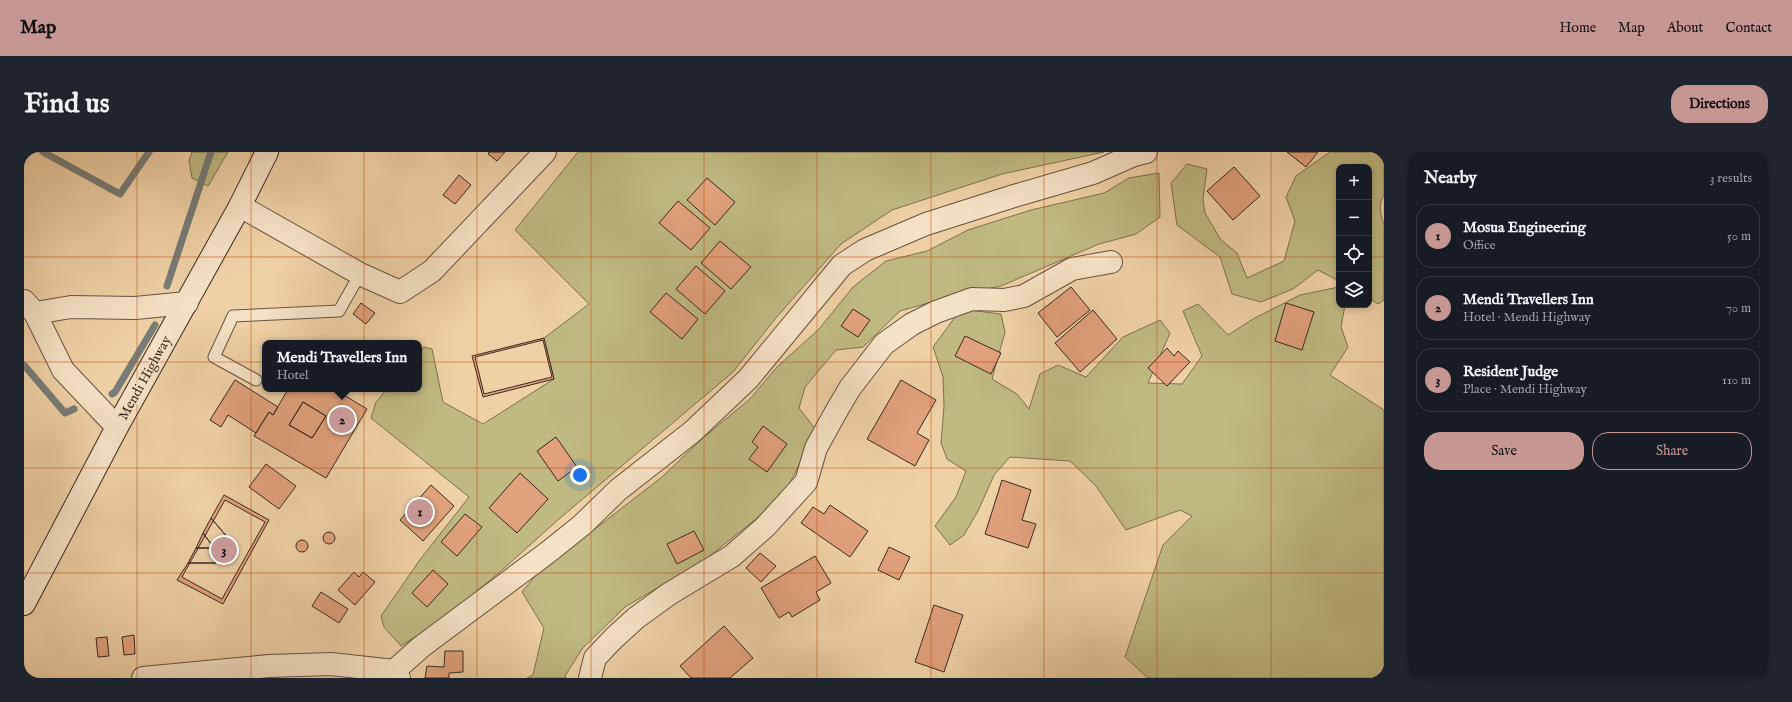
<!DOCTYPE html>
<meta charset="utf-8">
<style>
:root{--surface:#171b24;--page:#20242c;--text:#f1f3f6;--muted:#9ea1a6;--line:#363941;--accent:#c59692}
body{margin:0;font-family:"IM FELL English",serif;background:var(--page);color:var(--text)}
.controls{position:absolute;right:12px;top:12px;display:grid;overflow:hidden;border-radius:8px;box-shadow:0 2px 6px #0003}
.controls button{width:36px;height:36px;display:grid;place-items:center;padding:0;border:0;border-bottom:1px solid var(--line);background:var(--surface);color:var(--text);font:20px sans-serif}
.you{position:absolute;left:556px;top:323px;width:14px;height:14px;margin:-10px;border:3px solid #fff;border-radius:50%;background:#1a73e8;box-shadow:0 0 0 6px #1a73e833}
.badge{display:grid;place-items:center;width:26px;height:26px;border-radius:50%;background:var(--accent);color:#111;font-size:13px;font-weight:700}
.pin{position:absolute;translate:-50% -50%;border:2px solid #fff;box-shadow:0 1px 4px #0006}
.popup{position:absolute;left:238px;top:188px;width:160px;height:52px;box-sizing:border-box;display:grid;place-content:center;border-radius:8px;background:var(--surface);filter:drop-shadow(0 1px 3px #0005);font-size:13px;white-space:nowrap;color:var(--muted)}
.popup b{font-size:15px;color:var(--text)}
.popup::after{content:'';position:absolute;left:50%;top:100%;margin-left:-8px;border:8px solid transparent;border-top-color:var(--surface)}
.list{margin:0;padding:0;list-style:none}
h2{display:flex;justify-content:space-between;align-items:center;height:52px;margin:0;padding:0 16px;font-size:17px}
h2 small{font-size:13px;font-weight:400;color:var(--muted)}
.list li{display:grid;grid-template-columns:26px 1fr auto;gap:12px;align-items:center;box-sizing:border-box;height:64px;margin:0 8px 8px;padding:0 8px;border:1px solid var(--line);border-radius:16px}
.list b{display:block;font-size:15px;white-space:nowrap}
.list p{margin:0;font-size:13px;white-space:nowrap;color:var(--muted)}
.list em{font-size:13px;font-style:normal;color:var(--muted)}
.actions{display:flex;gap:8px;padding:12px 16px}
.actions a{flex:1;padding:9px 0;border:1px solid var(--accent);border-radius:16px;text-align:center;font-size:14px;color:var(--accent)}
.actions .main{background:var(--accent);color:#111}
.icon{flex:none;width:22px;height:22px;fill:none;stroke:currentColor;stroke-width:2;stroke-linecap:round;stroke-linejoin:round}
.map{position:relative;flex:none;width:1360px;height:526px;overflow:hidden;border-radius:16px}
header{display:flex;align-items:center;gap:24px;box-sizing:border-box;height:56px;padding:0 20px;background:var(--accent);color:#111}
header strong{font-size:19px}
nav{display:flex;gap:22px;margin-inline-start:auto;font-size:14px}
.intro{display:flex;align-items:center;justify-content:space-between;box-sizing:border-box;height:96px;padding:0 24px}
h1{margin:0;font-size:28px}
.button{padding:10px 18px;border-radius:16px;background:var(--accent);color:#111;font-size:14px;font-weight:700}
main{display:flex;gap:24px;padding:0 24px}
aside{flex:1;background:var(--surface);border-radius:16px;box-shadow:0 2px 6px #0003}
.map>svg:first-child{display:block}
.green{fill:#c0b982;stroke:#7c7150}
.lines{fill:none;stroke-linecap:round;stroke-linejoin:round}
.stream{stroke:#777c78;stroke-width:7}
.building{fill:#e1a17c;stroke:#39291e;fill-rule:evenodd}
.service-casing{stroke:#665340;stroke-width:13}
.minor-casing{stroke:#665340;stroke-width:24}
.secondary-casing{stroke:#39291e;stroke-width:24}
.path{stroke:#39291e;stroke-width:2.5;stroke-dasharray:1 2;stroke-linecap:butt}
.service{stroke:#f5e1c5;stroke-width:11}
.minor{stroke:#f5e1c5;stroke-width:22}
.secondary{stroke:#f5e1c5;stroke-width:22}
.grid{fill:none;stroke:#c54f10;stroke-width:1;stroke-opacity:0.55}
.labels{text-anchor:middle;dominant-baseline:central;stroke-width:3.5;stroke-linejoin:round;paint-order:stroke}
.street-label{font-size:14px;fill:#39291e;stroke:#f5e1c5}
</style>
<header>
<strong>Map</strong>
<nav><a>Home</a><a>Map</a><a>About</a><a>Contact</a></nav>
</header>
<div class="intro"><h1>Find us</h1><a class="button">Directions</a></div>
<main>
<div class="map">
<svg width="1360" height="526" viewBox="0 0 1360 526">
<rect width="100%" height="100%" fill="#efd1a6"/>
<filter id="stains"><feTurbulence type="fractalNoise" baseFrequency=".005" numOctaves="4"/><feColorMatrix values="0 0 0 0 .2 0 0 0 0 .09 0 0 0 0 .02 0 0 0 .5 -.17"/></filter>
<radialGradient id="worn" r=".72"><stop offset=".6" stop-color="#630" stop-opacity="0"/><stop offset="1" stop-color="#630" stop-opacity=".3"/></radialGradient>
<path class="green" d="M 168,0 L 204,0 L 184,34 L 168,26 L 165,9 Z
M 554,0 L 1080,0 L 978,22 L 868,58 L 817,92 L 751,167 L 709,220 L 535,367 L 477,419 L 420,467 L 377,494 L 360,475 L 357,464 L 395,409 L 445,345 L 347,266 L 352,250 L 363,237 L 395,237 L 395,201 L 400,195 L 408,197 L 419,250 L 459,272 L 530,227 L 520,186 L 565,152 L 491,78 Z
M 1306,0 L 1360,0 L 1360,44 C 1353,52 1357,64 1360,72 L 1360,148 L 1354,152 L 1345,146 L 1345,15 L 1315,15 L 1315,129 L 1294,118 L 1269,137 L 1237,150 L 1208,142 L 1196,105 L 1153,73 L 1147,31 L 1163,12 L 1183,17 L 1179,47 L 1181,61 L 1197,88 L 1213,101 L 1223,126 L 1260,109 L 1271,69 L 1262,45 L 1272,24 Z
M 1135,21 L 1136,65 L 1112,82 L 1075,92 L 977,134 L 922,146 L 876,159 L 839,195 L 812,198 L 781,235 L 775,256 L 792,278 L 763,337 L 732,367 L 682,407 L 601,455 L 558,497 L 541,524 L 542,526 L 503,526 L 509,523 L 520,476 L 498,440 L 513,422 L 638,325 L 680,285 L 726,247 L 753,215 L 795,177 L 829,135 L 862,109 L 903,99 L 944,78 L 1007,58 L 1080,41 L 1105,26 Z
M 1315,135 L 1315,153 L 1321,153 L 1317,175 L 1324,195 L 1306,223 L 1360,258 L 1360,526 L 1124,526 L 1101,505 L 1139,393 L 1168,364 L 1156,358 L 1102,378 L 1072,334 L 1046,309 L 986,305 L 970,323 L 954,359 L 940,383 L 926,393 L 911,374 L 932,345 L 942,319 L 923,307 L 917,291 L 920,254 L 919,225 L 909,195 L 937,157 L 977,162 L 981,180 L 968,227 L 993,242 L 1005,257 L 1016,222 L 1034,213 L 1062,225 L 1099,185 L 1136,168 L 1146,181 L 1124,231 L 1158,232 L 1178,204 L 1159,159 L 1174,152 L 1204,183 L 1229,167 L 1276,143 Z"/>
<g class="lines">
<path class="stream" d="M 19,0 L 96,42 L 125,0
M 143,134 L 187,0
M 0,213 L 41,261 L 50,257
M 88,242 L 91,240 L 131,173"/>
</g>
<path class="building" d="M 465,0 L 481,0 L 473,9 L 464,2 Z
M 1263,0 L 1294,0 L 1282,15 Z
M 1210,15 L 1236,44 L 1209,68 L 1183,39 Z
M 435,23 L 447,33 L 431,52 L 419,43 Z
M 683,26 L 711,50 L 691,73 L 663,48 Z
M 654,49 L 686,76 L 667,98 L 635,71 Z
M 696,89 L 727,115 L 707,137 L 677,111 Z
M 672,114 L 701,139 L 681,162 L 652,137 Z
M 1047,135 L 1066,158 L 1033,185 L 1014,161 Z
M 642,141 L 674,167 L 658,187 L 626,160 Z
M 337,151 L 351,161 L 342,172 L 329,162 Z
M 1262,151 L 1290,160 L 1278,198 L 1251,189 Z
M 829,157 L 846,168 L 834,185 L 817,174 Z
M 1069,158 L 1093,187 L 1056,220 L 1031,191 Z
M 941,184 L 977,201 L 967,222 L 931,204 Z
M 520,186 L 530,227 L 459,245 L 448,204 Z
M 519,188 L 528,225 L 460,242 L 451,205 Z
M 1143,196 L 1150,204 L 1154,199 L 1166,210 L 1143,234 L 1124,216 Z
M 211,228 L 254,255 L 249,263 L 245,260 L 232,281 L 204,263 L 197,275 L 186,268 Z
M 877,228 L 912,248 L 893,281 L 905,288 L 891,314 L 843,287 Z
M 259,237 L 310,237 L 343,257 L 302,326 L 230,284 L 245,260 L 249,263 L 263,239 ZM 279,250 L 302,264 L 288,286 L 265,273 Z
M 279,250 L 302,264 L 288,286 L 265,273 Z
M 739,274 L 763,292 L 743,320 L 725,307 L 734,295 L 728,290 Z
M 532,285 L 553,315 L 534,329 L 513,299 Z
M 242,312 L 272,334 L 255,357 L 225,335 Z
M 496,321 L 524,347 L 493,381 L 465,356 Z
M 978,328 L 1007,338 L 998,368 L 1012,372 L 1004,396 L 961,382 Z
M 407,333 L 430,354 L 399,389 L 376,368 Z
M 200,343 L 245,368 L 199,452 L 153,428 L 164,411 L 192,411 L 186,403 L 194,388 L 204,386 L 187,366 Z
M 201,348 L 241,370 L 198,447 L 158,425 Z
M 806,353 L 844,379 L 826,405 L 777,371 L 789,355 L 800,362 Z
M 441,362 L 458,375 L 433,404 L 417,390 Z
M 187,366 L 204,386 L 194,388 L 190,396 L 179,381 Z
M 670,379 L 680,398 L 653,412 L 643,392 Z
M299 386a6 6 0 1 1 12 0a6 6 0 1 1-12 0Z
M 179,381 L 190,396 L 172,396 Z
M272 394a6 6 0 1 1 12 0a6 6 0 1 1-12 0Z
M 865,395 L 886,405 L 875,428 L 854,418 Z
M 172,396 L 190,396 L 186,403 L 192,411 L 164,411 Z
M 736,401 L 752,414 L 737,430 L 722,416 Z
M 791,404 L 807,431 L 792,440 L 796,448 L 768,465 L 765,460 L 755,466 L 737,436 Z
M 409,418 L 424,432 L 403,455 L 388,441 Z
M 330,420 L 335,425 L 339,420 L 351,430 L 331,453 L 314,438 Z
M 297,440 L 324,457 L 315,471 L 288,454 Z
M 910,453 L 939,463 L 920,520 L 891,510 Z
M 700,474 L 729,506 L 706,526 L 667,526 L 656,514 Z
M 110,483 L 111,502 L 100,503 L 98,485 Z
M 83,485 L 85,504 L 74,505 L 72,486 Z
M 421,499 L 439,499 L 439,520 L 425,521 L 425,526 L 401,526 L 403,514 L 420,515 Z"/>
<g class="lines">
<defs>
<path id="service" d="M 232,228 L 190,205 L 209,164 L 315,159 L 336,122"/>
<path id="minor" d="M 216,54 L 336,122 L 376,140 L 408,119 L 521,0
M 0,149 L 11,161 L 39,218 L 93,275
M 11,161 L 47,155 L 111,156 L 163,151
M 370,519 L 397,495 L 523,401 L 558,373 L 594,338 L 668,280 L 724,227 L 818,113 L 841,98 L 902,72 L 990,44 L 1069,21 L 1110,3 L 1122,0
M 119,526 L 245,514 L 307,512 L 370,519 L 375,526
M 566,526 L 571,506 L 590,486 L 612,466 L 645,442 L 708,404 L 741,375 L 782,330 L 792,296 L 813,258 L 826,236 L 860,192 L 888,172 L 912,160 L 948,147 L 980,148 L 1000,144 L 1048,117 L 1087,110"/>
<path id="secondary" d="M 0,452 L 93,275 L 216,54 L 243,0"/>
</defs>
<use href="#service" class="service-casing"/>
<use href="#minor" class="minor-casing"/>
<use href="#secondary" class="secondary-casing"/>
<path class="path" d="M 388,352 L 394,345"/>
<use href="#service" class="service"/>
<use href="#minor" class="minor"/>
<use href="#secondary" class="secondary"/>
</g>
<path class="grid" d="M 113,0 L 113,526M 227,0 L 227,526M 340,0 L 340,526M 453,0 L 453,526M 567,0 L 567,526M 680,0 L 680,526M 793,0 L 793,526M 907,0 L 907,526M 1020,0 L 1020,526M 1133,0 L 1133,526M 1247,0 L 1247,526M 0,105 L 1315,105M 1345,105 L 1360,105M 0,210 L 1360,210M 0,316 L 1360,316M 0,421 L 1360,421"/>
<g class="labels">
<g class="street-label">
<text transform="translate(121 226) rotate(-61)">Mendi Highway</text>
</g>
</g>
<rect width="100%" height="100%" filter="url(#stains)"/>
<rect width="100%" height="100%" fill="url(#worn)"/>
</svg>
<div class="controls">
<button>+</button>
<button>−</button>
<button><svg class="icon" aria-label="locate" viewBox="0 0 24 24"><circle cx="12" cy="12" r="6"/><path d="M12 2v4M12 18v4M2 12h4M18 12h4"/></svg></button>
<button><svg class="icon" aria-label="layers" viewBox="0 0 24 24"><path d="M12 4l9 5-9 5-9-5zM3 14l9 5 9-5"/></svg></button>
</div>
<div class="you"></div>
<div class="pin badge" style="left:396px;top:360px">1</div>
<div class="pin badge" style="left:318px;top:268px">2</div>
<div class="popup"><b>Mendi Travellers Inn</b>Hotel</div>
<div class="pin badge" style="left:200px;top:398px">3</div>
</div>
<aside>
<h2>Nearby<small>3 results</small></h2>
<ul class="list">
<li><span class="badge">1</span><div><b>Mosua Engineering</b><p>Office</p></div><em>50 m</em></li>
<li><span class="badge">2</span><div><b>Mendi Travellers Inn</b><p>Hotel · Mendi Highway</p></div><em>70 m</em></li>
<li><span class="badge">3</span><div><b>Resident Judge</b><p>Place · Mendi Highway</p></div><em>110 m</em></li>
</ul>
<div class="actions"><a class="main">Save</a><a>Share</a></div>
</aside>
</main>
